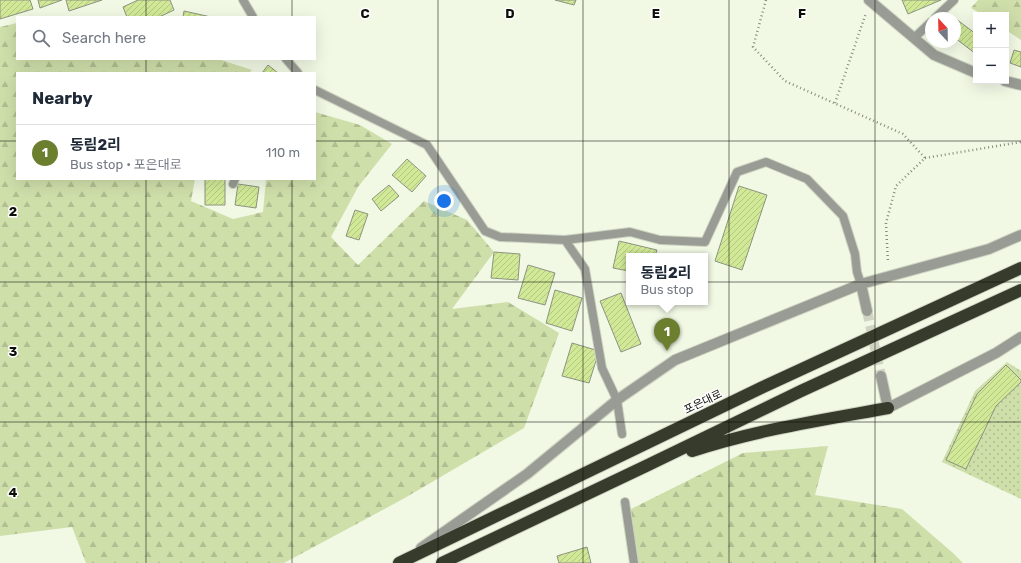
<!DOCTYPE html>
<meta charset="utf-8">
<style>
:root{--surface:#fff;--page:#f6f6f7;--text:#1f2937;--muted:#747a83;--line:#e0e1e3;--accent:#6b7f2f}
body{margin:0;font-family:Rubik,"Noto Sans KR",sans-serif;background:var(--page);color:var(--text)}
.controls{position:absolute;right:12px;top:12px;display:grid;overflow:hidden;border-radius:0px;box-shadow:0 4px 16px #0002}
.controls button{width:36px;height:36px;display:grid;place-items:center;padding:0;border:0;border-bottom:1px solid var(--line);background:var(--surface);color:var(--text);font:20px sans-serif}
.compass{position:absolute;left:925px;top:12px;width:36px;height:36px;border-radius:50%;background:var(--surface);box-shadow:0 4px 16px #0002;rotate:338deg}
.you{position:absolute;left:444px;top:201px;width:14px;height:14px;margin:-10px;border:3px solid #fff;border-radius:50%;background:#1a73e8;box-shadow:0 0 0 6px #1a73e833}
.badge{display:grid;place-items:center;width:26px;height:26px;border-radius:50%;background:var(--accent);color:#fff;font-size:13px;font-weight:700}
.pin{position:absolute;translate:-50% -33px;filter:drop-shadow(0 1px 2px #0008)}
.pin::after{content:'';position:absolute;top:21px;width:14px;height:12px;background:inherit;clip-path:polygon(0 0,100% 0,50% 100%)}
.popup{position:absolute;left:626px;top:253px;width:82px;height:52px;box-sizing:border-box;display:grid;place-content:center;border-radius:0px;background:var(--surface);filter:drop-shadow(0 1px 3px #0005);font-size:13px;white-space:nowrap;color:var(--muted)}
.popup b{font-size:15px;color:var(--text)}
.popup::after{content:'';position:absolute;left:50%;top:100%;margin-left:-8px;border:8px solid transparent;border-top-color:var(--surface)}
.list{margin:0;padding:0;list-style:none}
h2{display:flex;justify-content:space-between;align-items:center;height:52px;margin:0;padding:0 16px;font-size:17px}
h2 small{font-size:13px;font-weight:400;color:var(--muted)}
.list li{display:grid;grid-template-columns:26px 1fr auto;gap:12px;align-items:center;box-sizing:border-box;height:56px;padding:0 16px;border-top:1px solid var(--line)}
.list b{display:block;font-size:15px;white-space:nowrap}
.list p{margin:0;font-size:13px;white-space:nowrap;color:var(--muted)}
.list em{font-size:13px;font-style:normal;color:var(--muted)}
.icon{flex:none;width:22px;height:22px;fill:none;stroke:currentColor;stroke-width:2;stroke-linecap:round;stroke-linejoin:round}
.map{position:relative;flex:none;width:1021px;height:563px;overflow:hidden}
.search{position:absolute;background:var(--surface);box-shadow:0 4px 16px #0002;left:16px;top:16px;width:300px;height:44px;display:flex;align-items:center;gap:10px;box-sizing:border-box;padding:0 14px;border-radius:0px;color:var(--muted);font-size:15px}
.panel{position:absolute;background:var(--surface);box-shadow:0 4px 16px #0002;left:16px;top:72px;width:300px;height:108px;border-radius:0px}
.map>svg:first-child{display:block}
.grass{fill:url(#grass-dots)}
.forest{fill:url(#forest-firs)}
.building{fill:url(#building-hatch);stroke:#8d9381}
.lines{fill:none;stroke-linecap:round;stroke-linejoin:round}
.street-tunnel{stroke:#cfd5c3;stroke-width:10;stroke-dasharray:10 5;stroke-linecap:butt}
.lane-casing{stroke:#ccd3c1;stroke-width:10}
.street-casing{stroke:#ccd3c1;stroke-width:12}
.highway-casing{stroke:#ccd3c1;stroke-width:14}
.path{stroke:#878b7e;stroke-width:2.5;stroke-dasharray:1 3;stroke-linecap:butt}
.lane{stroke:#999c94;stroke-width:8}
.street{stroke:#999c94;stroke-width:10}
.highway{stroke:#363b2c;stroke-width:12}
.grid{fill:none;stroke:#0c0e08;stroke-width:1;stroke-opacity:0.55}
.labels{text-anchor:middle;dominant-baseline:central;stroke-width:3;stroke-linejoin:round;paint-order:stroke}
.street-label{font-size:11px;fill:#0c0e08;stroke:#fff}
.grid-label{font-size:13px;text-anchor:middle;font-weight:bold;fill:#0c0e08;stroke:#fff;stroke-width:3;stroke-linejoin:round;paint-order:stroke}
</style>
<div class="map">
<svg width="1021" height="563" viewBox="0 0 1021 563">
<defs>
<pattern id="grass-dots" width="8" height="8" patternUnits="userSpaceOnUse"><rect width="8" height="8" fill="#cfdfaa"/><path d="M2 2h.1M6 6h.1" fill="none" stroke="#b1be91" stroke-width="1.8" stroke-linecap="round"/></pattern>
<pattern id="forest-firs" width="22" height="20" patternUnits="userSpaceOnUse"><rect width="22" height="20" fill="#cfdfaa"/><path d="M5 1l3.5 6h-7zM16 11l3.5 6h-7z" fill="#b1be91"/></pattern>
<pattern id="building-hatch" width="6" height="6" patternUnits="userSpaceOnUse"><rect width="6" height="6" fill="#d1e997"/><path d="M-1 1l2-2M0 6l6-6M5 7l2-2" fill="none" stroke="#b2c781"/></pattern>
</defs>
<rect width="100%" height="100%" fill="#f1f8e4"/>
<path class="grass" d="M 1007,362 L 1021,371 L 1021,499 L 942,462 L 975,391 Z"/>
<path class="forest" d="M 978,0 L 1021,0 L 1021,40 L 1006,30 L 1006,15 L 983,15 L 971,8 Z
M 17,23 L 17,59 L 218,59 L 252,70 L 249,73 L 17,73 L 17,179 L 195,179 L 191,201 L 233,219 L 263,212 L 266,179 L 315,179 L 315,112 L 360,125 L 392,144 L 358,187 L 331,237 L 358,265 L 424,201 L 467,220 L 494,252 L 452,309 L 508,302 L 559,333 L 524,428 L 403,499 L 284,563 L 86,563 L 72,527 L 0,536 L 0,27 Z
M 828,446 L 815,495 L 902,509 L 953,553 L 963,563 L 633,563 L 623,513 L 743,453 Z"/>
<path class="building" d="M 0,0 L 30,0 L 33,9 L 0,19 Z
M 38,0 L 62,0 L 40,8 Z
M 66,0 L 102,0 L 69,11 Z
M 138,0 L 170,0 L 174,10 L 159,17 L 127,17 L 123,7 Z
M 555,0 L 576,0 L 574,5 Z
M 902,0 L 941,0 L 908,14 Z
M 184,11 L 211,17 L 183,17 Z
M 956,19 L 976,34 L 976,54 L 955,38 Z
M 1014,50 L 1021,52 L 1021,67 L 1010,63 Z
M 268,65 L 278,73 L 262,73 Z
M 407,159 L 426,176 L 412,192 L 392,175 Z
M 205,179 L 225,179 L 225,205 L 205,205 Z
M 238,184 L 259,187 L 256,208 L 235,205 Z
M 389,185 L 399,196 L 381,211 L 372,199 Z
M 739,186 L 767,195 L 742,270 L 715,261 Z
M 355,210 L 368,214 L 359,240 L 346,236 Z
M 619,241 L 657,250 L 655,256 L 629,256 L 629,271 L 613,268 Z
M 494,252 L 520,254 L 518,280 L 491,278 Z
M 528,265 L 555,273 L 545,305 L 518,298 Z
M 555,290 L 582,298 L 572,331 L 546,323 Z
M 621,293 L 641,344 L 621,352 L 600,301 Z
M 572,343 L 599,351 L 589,383 L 562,376 Z
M 1006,365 L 1021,380 L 1021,382 L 996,406 L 966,469 L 946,460 L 977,394 Z
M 587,547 L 591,563 L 559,563 L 557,556 Z"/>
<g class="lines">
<path class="street-tunnel" d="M 867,311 L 881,376"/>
<defs>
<path id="lane" d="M 243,0 L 253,17
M 935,18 L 954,0
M 914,38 L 931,22
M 286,59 L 298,73
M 315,90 L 427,145 L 485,231 L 500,237 L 565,240 L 630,232 L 660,240 L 705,242 L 737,172 L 766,162 L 807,179 L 843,216 L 855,254 L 857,272 L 861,284
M 233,184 L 235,179
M 565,240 L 585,269 L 602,368 L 617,400 L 622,434
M 625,502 L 634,563"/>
<path id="street" d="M 869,0 L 934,55 L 976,73
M 1005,81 L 1021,85
M 861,284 L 867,311
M 881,376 L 888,408 L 996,353 L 1021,337
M 421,548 L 527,474 L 617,400 L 675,360 L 861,284 L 989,249 L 1021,235"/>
<path id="highway" d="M 692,451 C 756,430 822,420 888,408
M 399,563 L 763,387 L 1021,268
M 442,563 L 646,466 L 801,391 L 1021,290"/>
</defs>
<use href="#lane" class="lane-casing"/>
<use href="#street" class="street-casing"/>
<use href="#highway" class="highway-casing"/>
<path class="path" d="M 766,0 L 753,47 L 785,81 L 903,134 L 925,158 L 896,186 L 886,223 L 888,263
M 835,103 L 866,13
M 925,158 L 1021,142"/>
<use href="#lane" class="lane"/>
<use href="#street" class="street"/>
<use href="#highway" class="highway"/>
</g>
<path class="grid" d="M 146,0 L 146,17M 292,0 L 292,17M 438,0 L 438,563M 583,0 L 583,563M 729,0 L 729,563M 875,0 L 875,563M 146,59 L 146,73M 292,59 L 292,73M 0,141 L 17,141M 315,141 L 1021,141M 146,179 L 146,563M 292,179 L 292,563M 0,282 L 1021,282M 0,422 L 1021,422"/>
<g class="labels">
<g class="street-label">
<text transform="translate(703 402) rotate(-26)">포은대로</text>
</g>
</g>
<g class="grid-label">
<text x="365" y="18">C</text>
<text x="510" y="18">D</text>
<text x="656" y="18">E</text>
<text x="802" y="18">F</text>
<text x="13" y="216">2</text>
<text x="13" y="356">3</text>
<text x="13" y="497">4</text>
</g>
</svg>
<div class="controls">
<button>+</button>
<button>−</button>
</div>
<svg class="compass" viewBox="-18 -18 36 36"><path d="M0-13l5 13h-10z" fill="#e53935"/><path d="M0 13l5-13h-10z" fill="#747a83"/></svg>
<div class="you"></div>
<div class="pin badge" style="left:667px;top:351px">1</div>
<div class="popup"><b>동림2리</b>Bus stop</div>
<div class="search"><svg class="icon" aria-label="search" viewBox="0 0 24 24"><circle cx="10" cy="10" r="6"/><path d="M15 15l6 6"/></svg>Search here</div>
<section class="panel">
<h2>Nearby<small></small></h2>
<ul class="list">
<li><span class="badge">1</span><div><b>동림2리</b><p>Bus stop · 포은대로</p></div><em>110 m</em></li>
</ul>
</section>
</div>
